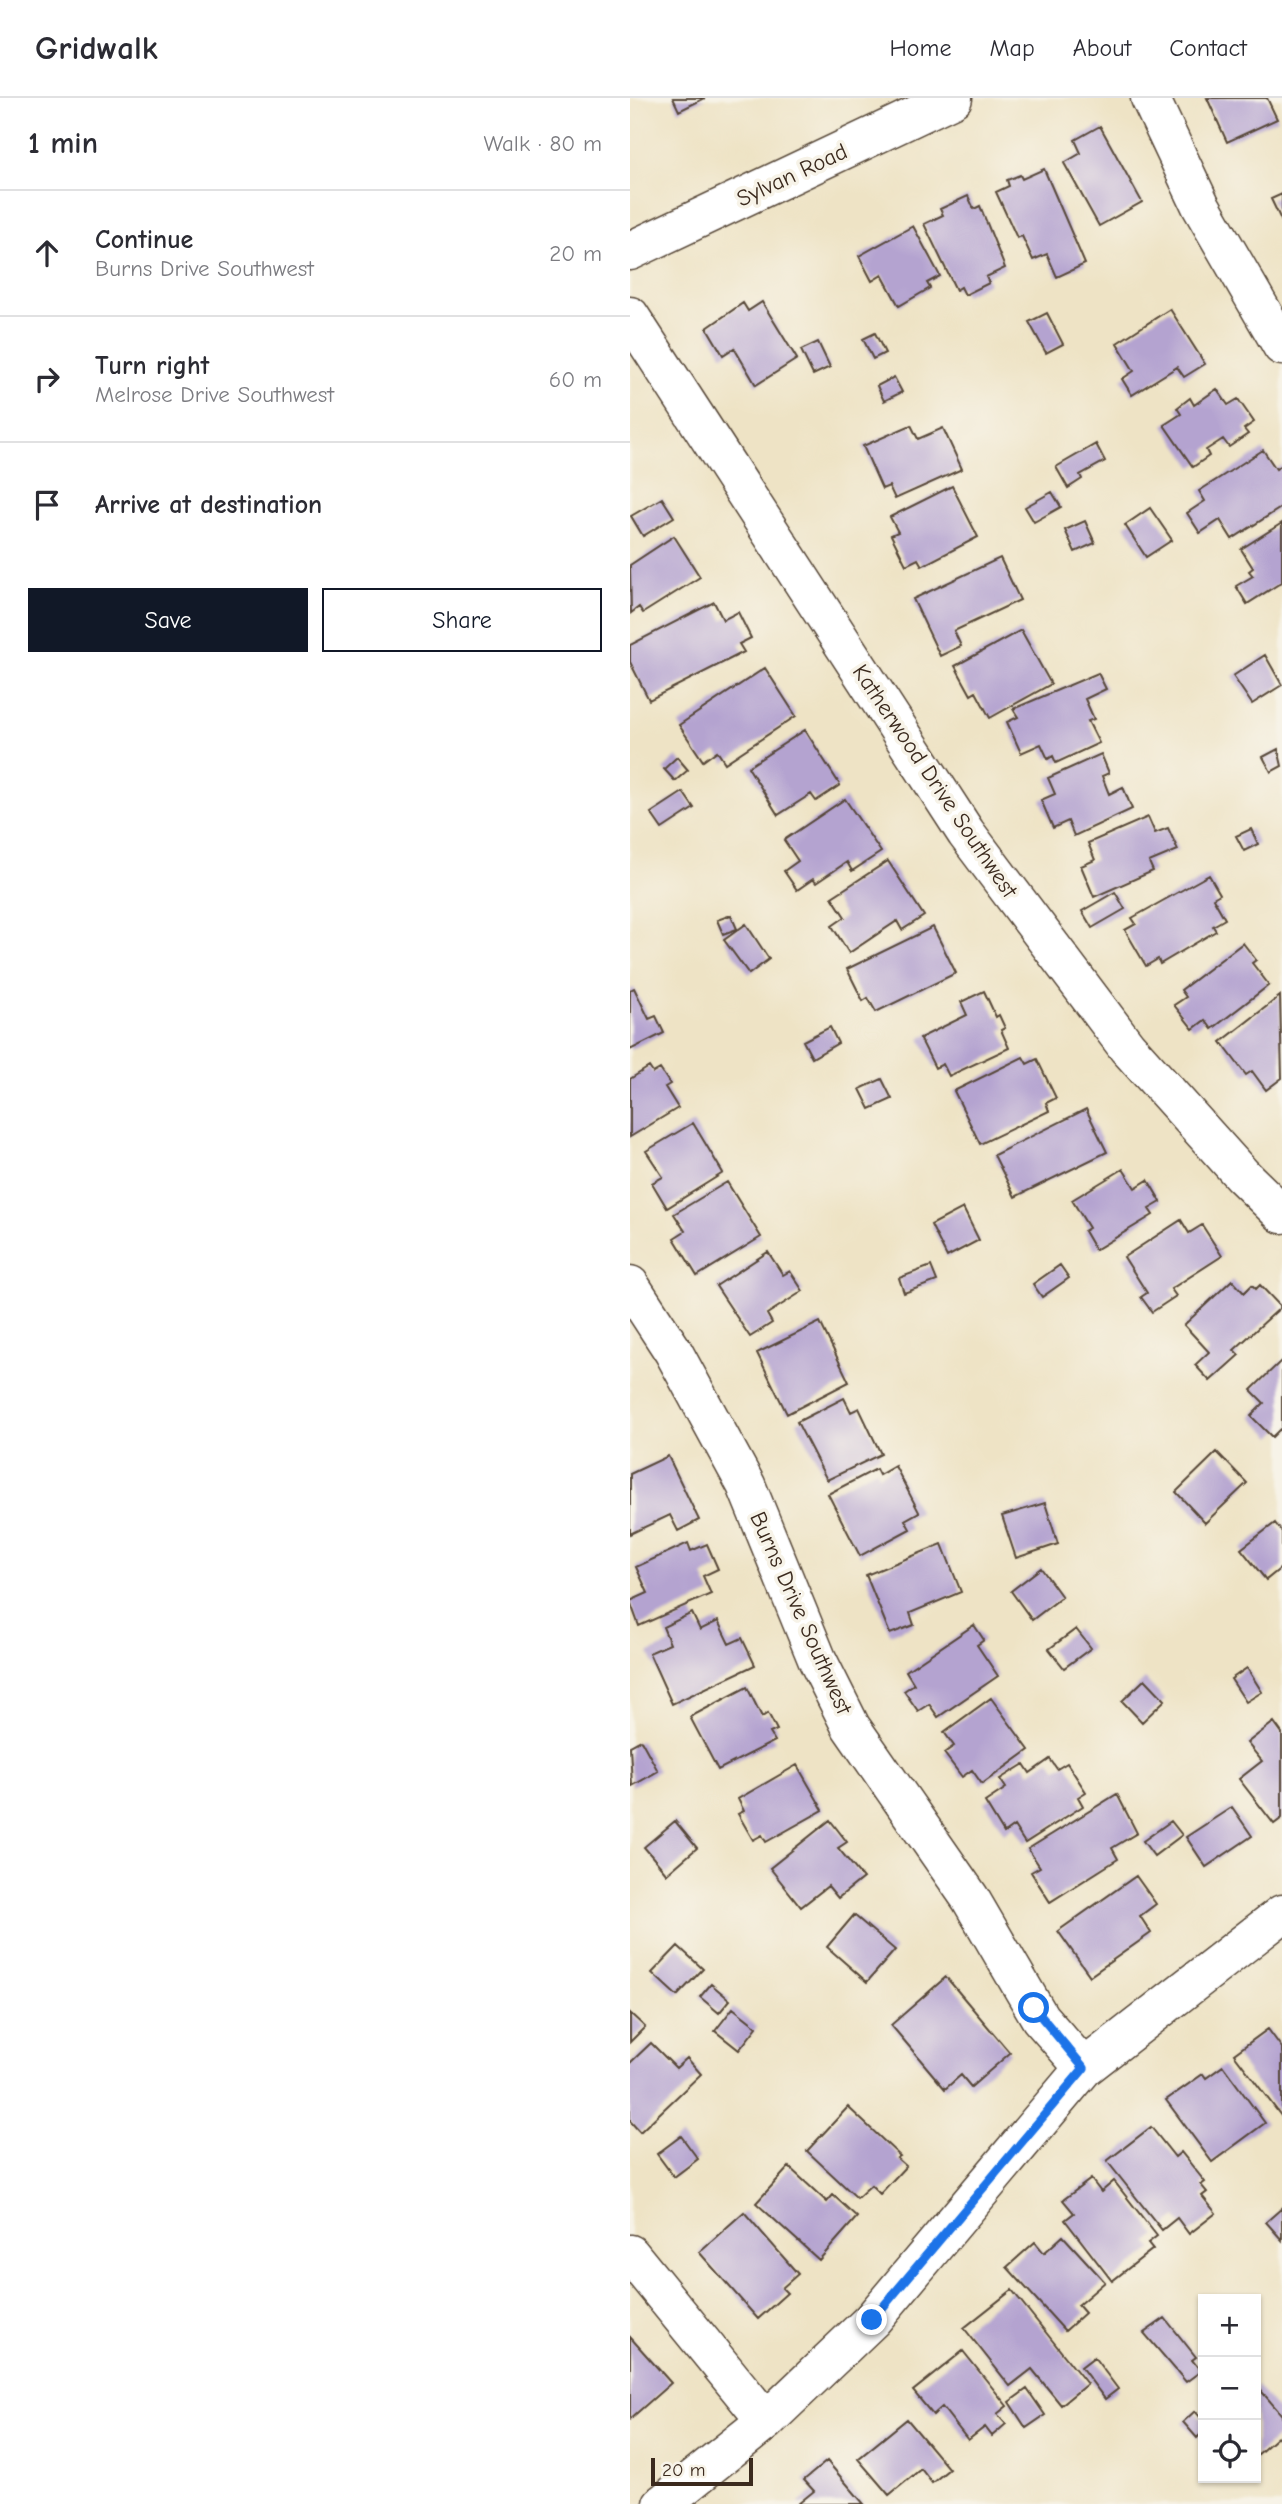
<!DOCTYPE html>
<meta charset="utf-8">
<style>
:root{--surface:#fff;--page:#f2f2f3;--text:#2b2b33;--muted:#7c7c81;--line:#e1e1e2;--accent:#111827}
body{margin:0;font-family:"Comic Neue",sans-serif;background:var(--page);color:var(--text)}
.controls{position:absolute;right:21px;bottom:21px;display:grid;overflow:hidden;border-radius:0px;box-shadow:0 2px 5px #0004}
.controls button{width:63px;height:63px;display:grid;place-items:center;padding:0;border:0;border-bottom:2px solid var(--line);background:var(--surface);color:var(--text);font:35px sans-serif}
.scale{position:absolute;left:21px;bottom:18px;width:102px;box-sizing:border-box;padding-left:7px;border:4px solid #3b2a1e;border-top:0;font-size:19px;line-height:24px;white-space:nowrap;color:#3b2a1e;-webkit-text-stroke:5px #f7f3e8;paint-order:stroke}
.stop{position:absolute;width:21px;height:21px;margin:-16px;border:5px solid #1a73e8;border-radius:50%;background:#fff}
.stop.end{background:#1a73e8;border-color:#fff;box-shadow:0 2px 7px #0008}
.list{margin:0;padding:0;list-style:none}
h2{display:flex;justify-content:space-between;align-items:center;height:91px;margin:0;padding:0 28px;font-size:30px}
h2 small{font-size:23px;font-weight:400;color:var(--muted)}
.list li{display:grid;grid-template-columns:46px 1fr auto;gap:21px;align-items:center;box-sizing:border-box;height:126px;padding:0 28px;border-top:2px solid var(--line)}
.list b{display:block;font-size:26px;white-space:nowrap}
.list p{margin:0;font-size:23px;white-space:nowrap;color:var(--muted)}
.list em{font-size:23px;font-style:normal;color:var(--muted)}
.actions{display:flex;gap:14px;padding:21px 28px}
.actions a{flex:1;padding:16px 0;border:2px solid var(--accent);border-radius:0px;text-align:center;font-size:24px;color:var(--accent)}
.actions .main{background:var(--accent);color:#fff}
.icon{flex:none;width:38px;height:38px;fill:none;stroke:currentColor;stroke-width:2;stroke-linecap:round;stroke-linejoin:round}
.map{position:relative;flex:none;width:652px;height:2406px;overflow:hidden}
header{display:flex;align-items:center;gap:42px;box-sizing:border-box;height:98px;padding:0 35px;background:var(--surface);border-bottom:2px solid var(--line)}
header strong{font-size:33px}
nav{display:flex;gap:38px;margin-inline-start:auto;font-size:24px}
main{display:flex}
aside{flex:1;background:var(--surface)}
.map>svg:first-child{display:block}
.building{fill:#b4a3d0}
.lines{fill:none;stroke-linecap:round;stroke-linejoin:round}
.street-casing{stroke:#564637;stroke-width:41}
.secondary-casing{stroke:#564637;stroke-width:41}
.street{stroke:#fff;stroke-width:38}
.secondary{stroke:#fff;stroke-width:38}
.route{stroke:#1a73e8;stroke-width:9}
.labels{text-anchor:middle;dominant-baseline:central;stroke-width:7;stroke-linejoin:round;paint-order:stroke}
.street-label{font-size:23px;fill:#3b2a1e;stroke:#f7f3e8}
</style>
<header>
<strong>Gridwalk</strong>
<nav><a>Home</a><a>Map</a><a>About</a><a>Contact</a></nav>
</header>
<main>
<aside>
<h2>1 min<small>Walk · 80 m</small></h2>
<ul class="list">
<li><svg class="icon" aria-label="ahead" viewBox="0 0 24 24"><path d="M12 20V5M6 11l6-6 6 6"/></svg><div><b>Continue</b><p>Burns Drive Southwest</p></div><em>20 m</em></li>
<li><svg class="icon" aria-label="right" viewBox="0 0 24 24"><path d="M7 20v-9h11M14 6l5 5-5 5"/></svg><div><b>Turn right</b><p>Melrose Drive Southwest</p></div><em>60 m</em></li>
<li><svg class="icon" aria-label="arrive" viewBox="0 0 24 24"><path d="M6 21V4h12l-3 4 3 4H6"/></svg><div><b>Arrive at destination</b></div></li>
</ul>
<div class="actions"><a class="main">Save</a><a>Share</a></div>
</aside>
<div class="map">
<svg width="652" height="2406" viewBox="0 0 652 2406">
<rect width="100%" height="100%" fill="#f7f3e8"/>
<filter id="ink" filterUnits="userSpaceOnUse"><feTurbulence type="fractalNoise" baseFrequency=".0143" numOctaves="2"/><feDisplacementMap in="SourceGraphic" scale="14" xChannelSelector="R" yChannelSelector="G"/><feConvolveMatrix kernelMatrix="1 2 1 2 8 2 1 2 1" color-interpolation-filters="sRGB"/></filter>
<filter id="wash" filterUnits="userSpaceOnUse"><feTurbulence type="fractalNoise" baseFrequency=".00686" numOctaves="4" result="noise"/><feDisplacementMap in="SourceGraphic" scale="28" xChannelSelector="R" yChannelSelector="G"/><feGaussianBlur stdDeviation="1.57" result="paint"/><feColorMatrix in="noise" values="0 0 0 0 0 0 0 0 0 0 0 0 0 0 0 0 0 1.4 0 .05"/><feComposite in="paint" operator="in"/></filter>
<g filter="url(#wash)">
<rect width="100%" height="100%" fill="#eee3c5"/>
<g id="blocks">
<path class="building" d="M 43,0 L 75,0 L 49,13 Z
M 577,0 L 637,0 L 647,21 L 597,44 Z
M 470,28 L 512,104 L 469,128 L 434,65 L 451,55 L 445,42 Z
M 414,71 L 455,166 L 427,179 L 417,156 L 403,162 L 392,138 L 387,140 L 366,94 L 379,88 L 377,82 L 390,77 L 392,81 Z
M 652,96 L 652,124 L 641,101 Z
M 338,98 L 344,111 L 350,108 L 375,170 L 356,179 L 359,185 L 335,197 L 331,189 L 326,192 L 294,126 L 313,117 L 310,111 Z
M 283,128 L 310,178 L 297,185 L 300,190 L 269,208 L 252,177 L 242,183 L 229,158 Z
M 132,204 L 167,261 L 126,287 L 104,250 L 93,257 L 77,230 L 113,205 L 118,213 Z
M 540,211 L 575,266 L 554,279 L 547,269 L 502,297 L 492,281 L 504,273 L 487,245 Z
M 417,215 L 433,246 L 416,255 L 399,224 Z
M 245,235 L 255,255 L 243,261 L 233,241 Z
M 188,244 L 200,269 L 183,277 L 171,252 Z
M 264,279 L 272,294 L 254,303 L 247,288 Z
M 587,291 L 598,307 L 608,301 L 624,324 L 614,331 L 618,336 L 599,349 L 593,341 L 576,352 L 579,358 L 563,369 L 534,327 L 551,316 L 547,310 L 560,300 L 564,307 Z
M 281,327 L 288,341 L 313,330 L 332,371 L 265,401 L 259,388 L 252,391 L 233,348 Z
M 466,346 L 475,363 L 450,377 L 452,381 L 438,390 L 426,369 Z
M 633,352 L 646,371 L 652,367 L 652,409 L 602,441 L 590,422 L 570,435 L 557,415 L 575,403 L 569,393 Z
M 322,388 L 348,439 L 292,468 L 288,461 L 276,467 L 261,437 L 268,434 L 260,419 Z
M 422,394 L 431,409 L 404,424 L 395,409 Z
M 32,400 L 44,419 L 13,438 L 1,418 Z
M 520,410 L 542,442 L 516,459 L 495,427 Z
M 455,423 L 465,445 L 445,454 L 435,432 Z
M 652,425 L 652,484 L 617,506 L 606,488 L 623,478 L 619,473 L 623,470 L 611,451 Z
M 44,438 L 70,479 L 13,515 L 9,509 L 1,515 L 0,467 Z
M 370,460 L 390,502 L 324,533 L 331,548 L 310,558 L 283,501 Z
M 84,504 L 93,522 L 108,514 L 121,540 L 109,546 L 114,554 L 19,602 L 0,564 L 0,547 Z
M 391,532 L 421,586 L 360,620 L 346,594 L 341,597 L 325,568 Z
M 635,557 L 652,587 L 622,606 L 603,578 Z
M 135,570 L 166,618 L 95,665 L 87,653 L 73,663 L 49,627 Z
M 468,575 L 476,591 L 455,601 L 464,621 L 458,623 L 469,645 L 426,665 L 423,658 L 418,661 L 411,646 L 391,655 L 377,624 L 388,619 L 383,611 Z
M 175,632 L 210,687 L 186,703 L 181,696 L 148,717 L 118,669 Z
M 648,651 L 652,668 L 641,674 L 633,659 Z
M 471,656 L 479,675 L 472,678 L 479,696 L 493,689 L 502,711 L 444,738 L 438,723 L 423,730 L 411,702 L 425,696 L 418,680 Z
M 47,659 L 58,672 L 45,683 L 34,671 Z
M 53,694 L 64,710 L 32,731 L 21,715 Z
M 215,701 L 251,754 L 222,773 L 217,764 L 186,785 L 183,781 L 167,792 L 154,773 L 168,763 L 154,742 Z
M 518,719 L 525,735 L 538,730 L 548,752 L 519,764 L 523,773 L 464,799 L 451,768 L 465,762 L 458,745 Z
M 621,731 L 628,746 L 614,753 L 606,738 Z
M 258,763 L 294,818 L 272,832 L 267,823 L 219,855 L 202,828 L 215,819 L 202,799 Z
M 579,777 L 590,796 L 583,800 L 595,821 L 583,828 L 586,833 L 530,866 L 528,861 L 516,868 L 495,832 L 506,826 L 502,820 Z
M 485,794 L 495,811 L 462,830 L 452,813 Z
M 101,817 L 107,831 L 93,836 L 87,822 Z
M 116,826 L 139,861 L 119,876 L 94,842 Z
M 303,829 L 326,875 L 246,914 L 238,900 L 233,903 L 217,871 Z
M 613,845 L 626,862 L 622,865 L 639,887 L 582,931 L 575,922 L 563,931 L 544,907 L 556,899 L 551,892 Z
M 4,890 L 19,921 L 26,918 L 34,935 L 0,952 L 0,892 Z
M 354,893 L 366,919 L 369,917 L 375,930 L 371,932 L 379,950 L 319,978 L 313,966 L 305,970 L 290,940 L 337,917 L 331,904 Z
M 650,898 L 652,980 L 636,992 L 622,973 L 616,977 L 591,944 Z
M 200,929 L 208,945 L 182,960 L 173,943 Z
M 393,959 L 397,966 L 407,961 L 426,1000 L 416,1005 L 419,1013 L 350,1046 L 324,993 Z
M 19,969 L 23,975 L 30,971 L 40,986 L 35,989 L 48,1010 L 0,1039 L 0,981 Z
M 252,981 L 262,1001 L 240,1011 L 230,991 Z
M 456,1011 L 477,1054 L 385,1099 L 364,1057 Z
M 63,1025 L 93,1075 L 37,1110 L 22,1085 L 33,1079 L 16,1053 Z
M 493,1071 L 505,1090 L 518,1082 L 531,1104 L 519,1111 L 523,1117 L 465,1152 L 454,1133 L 459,1130 L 442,1102 Z
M 97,1084 L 131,1139 L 67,1178 L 44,1140 L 55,1133 L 44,1116 Z
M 333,1110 L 349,1142 L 317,1159 L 301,1127 Z
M 551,1122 L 559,1135 L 572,1127 L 592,1158 L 541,1191 L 546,1198 L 522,1214 L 511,1199 L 517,1195 L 494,1159 Z
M 138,1154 L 153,1177 L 160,1173 L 173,1193 L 137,1216 L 142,1225 L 120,1239 L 86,1188 Z
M 430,1167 L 439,1180 L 412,1199 L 403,1186 Z
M 301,1168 L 307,1183 L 274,1195 L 269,1180 Z
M 602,1182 L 614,1195 L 622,1187 L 626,1191 L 630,1187 L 651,1209 L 604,1252 L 609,1257 L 580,1283 L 565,1267 L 579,1254 L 554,1227 Z
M 190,1224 L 219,1284 L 157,1316 L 127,1255 Z
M 652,1262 L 652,1334 L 650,1331 L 642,1339 L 621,1318 L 634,1305 L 621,1292 Z
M 214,1300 L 221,1314 L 229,1310 L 251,1356 L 197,1382 L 167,1324 Z
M 587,1354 L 617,1385 L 575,1425 L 546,1394 Z
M 38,1358 L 69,1422 L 48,1433 L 40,1417 L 0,1436 L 0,1376 Z
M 265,1368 L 289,1414 L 275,1422 L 280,1431 L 230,1458 L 198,1396 L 246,1371 L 249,1377 Z
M 415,1405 L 428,1446 L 386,1460 L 372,1418 Z
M 645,1425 L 652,1434 L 652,1469 L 636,1482 L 611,1451 Z
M 58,1445 L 61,1453 L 77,1446 L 88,1471 L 73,1478 L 81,1496 L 9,1528 L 0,1503 L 18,1495 L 6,1469 Z
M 312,1446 L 331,1494 L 280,1515 L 284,1527 L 260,1536 L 236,1477 Z
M 411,1470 L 432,1499 L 402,1522 L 381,1493 Z
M 62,1515 L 70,1532 L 88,1523 L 99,1546 L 112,1540 L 125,1567 L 42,1606 L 19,1555 L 40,1546 L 33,1529 Z
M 344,1527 L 354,1542 L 347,1547 L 368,1578 L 308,1619 L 299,1606 L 288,1613 L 274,1593 L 284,1586 L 276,1573 Z
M 446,1531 L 461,1550 L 434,1570 L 419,1551 Z
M 617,1570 L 632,1594 L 616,1604 L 601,1581 Z
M 515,1581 L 535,1602 L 512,1624 L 492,1603 Z
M 117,1589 L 132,1619 L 138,1615 L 147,1632 L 140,1635 L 145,1643 L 88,1672 L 60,1619 Z
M 361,1600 L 399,1652 L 352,1686 L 342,1672 L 332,1679 L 314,1655 L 324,1648 L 314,1634 Z
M 644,1624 L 652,1635 L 652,1720 L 644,1726 L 609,1681 L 632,1663 L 617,1645 Z
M 11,1642 L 28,1673 L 2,1688 L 0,1648 Z
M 420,1661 L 427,1671 L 437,1665 L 456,1694 L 448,1699 L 453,1708 L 395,1745 L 384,1728 L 374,1735 L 355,1704 L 376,1690 L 370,1681 L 394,1666 L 400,1675 Z
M 167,1667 L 193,1712 L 136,1744 L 132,1737 L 123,1742 L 108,1716 L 114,1713 L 108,1701 Z
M 487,1696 L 507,1735 L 482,1750 L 488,1761 L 420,1804 L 401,1774 L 410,1769 L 398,1751 Z
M 602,1709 L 622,1738 L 576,1769 L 556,1739 Z
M 200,1722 L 217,1744 L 208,1750 L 233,1780 L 208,1800 L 198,1788 L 171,1809 L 140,1770 Z
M 45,1723 L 67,1750 L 37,1776 L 14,1749 Z
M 541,1723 L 552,1737 L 524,1758 L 513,1743 Z
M 506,1778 L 526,1806 L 510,1818 L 521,1835 L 460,1878 L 428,1833 Z
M 224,1817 L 265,1852 L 237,1884 L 197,1849 Z
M 48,1848 L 73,1871 L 47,1898 L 22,1875 Z
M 316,1879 L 380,1955 L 341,1989 L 331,1977 L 315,1991 L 261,1927 Z
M 81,1886 L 100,1902 L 89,1915 L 70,1899 Z
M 103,1910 L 127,1929 L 109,1952 L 85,1933 Z
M 0,1915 L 15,1929 L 0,1944 Z
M 638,1931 L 652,1950 L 652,2019 L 604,1956 Z
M 21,1945 L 46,1970 L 57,1960 L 71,1976 L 10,2034 L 0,2023 L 0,1965 Z
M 593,1968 L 635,2025 L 582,2064 L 536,2002 L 573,1976 L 576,1980 Z
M 218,2009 L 270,2058 L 267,2060 L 276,2068 L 250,2096 L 241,2087 L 227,2100 L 177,2053 Z
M 521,2029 L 545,2059 L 551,2054 L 575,2084 L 571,2087 L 577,2094 L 572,2098 L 586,2115 L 559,2136 L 547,2120 L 532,2132 L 477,2063 Z
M 51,2038 L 68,2061 L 44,2079 L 27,2056 Z
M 159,2069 L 197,2104 L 203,2097 L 227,2119 L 189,2162 L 126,2105 Z
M 461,2081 L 471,2094 L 484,2083 L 527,2138 L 518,2145 L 523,2151 L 482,2183 L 435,2122 L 444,2115 L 433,2102 Z
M 652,2110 L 652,2142 L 636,2124 Z
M 114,2114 L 168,2176 L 152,2190 L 157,2195 L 128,2221 L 69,2154 Z
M 433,2138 L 475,2184 L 448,2207 L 455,2215 L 435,2233 L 377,2169 L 405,2144 L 414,2155 Z
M 382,2192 L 457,2286 L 431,2307 L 402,2271 L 380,2288 L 334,2230 Z
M 535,2220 L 566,2259 L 562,2262 L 571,2273 L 556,2284 L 514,2235 Z
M 0,2239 L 41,2285 L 0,2321 Z
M 333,2253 L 377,2308 L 367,2316 L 376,2326 L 362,2338 L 355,2329 L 338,2342 L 312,2309 L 303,2317 L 283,2293 Z
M 464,2259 L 488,2291 L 475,2301 L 451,2269 Z
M 626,2287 L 652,2317 L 652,2335 L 626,2358 Z
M 397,2291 L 415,2317 L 396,2330 L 379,2304 Z
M 565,2313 L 573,2322 L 573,2334 L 567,2340 L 553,2324 Z
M 277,2321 L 319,2371 L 302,2385 L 291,2371 L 259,2397 L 228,2361 Z
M 197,2363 L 234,2406 L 168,2406 L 184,2393 L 174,2382 Z"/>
</g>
</g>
<g filter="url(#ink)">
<use href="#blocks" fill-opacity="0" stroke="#564637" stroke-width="2"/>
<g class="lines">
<defs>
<path id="street" d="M 520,0 L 571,108 L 652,248
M 0,218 L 336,735 L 497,949 L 612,1077 L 652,1116
M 0,1187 L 43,1253 L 116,1387 L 187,1561 L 221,1629 L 340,1800 L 410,1920 L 454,1970
M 0,2156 L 136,2323
M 32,2406 L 136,2323 L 242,2222 L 454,1970 L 652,1816"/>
<path id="secondary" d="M 0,153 L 323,0"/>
</defs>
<use href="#street" class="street-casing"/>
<use href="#secondary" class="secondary-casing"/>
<use href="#street" class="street"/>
<use href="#secondary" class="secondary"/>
</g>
</g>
<g class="lines" filter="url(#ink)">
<path class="route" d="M 242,2222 L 454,1970 L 404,1910"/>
</g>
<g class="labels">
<g class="street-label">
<text transform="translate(162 77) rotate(-25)">Sylvan Road</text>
<text transform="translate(305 683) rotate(56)">Katherwood Drive Southwest</text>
<text transform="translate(171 1515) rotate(66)">Burns Drive Southwest</text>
</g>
</g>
</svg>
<div class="controls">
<button>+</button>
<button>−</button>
<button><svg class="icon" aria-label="locate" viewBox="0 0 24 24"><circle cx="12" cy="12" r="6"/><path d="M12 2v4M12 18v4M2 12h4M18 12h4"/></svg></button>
</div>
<div class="scale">20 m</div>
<div class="stop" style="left:404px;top:1910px"></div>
<div class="stop end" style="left:242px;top:2222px"></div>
</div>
</main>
